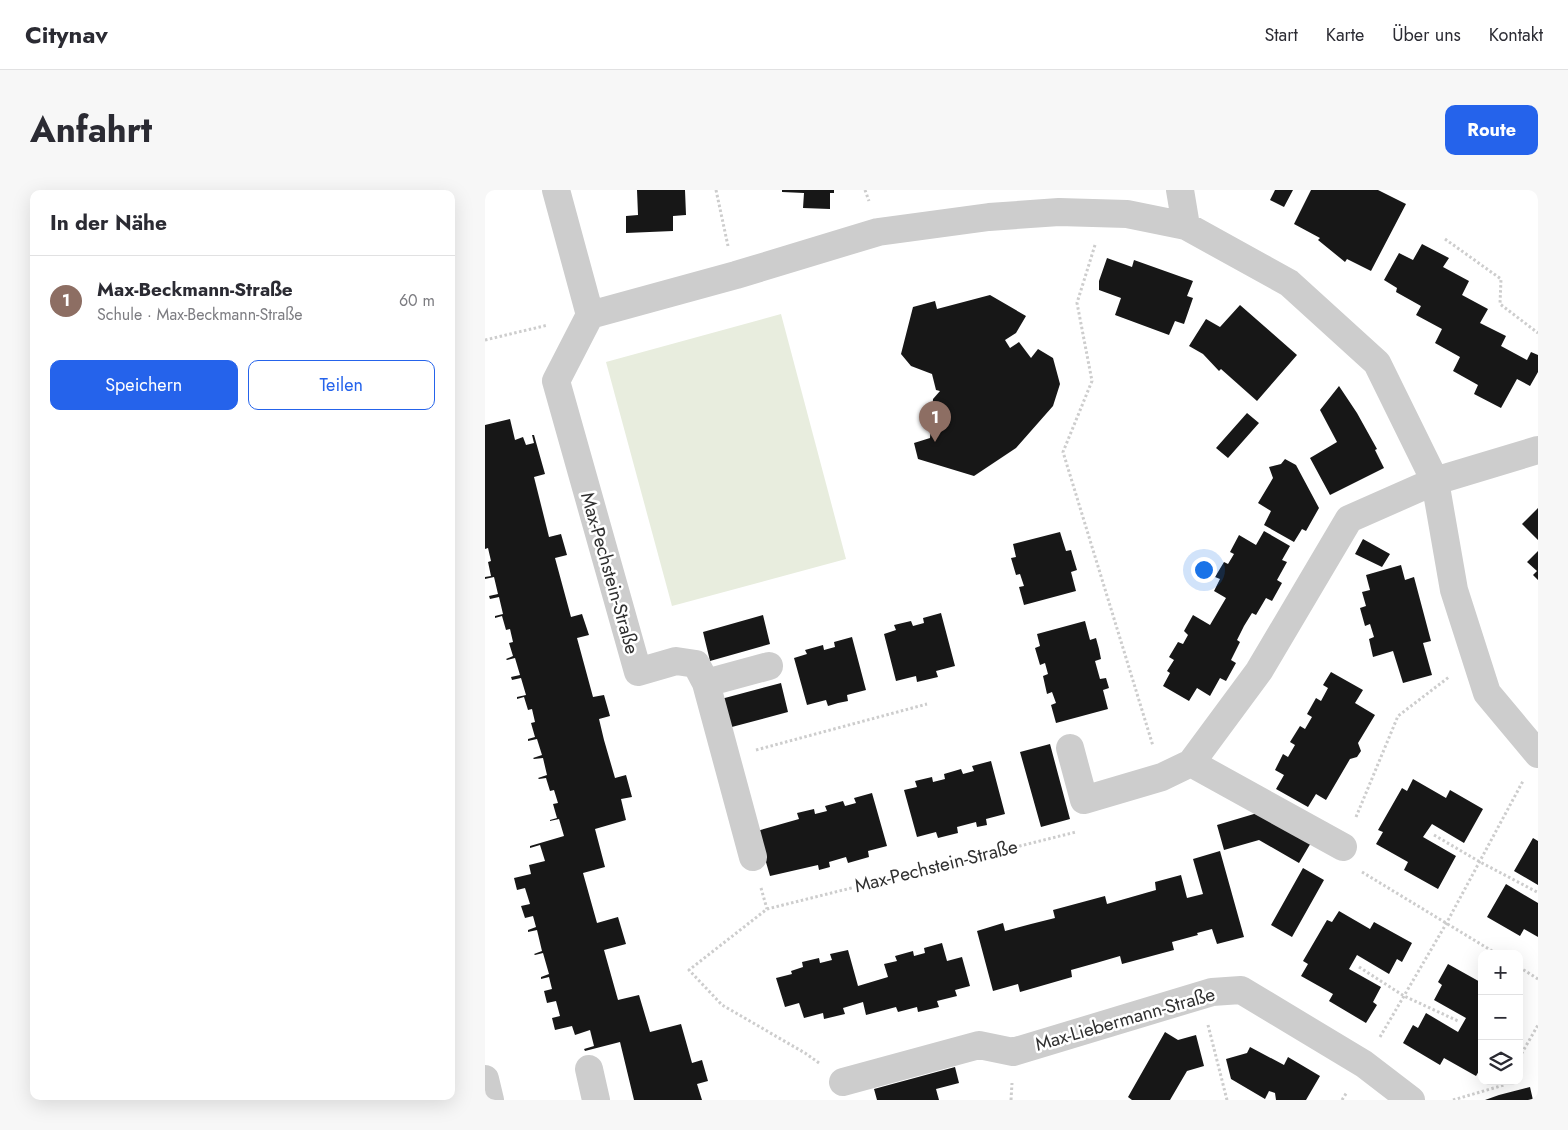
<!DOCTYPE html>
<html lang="de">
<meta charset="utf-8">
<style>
:root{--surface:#fff;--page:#f7f7f7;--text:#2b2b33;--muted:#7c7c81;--line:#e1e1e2;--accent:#2563eb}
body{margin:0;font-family:Jost,sans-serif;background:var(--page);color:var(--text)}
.controls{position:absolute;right:15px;bottom:15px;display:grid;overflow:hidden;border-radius:10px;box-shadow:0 5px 20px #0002}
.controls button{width:45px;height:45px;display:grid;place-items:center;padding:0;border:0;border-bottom:1px solid var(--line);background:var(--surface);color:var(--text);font:25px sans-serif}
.you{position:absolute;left:718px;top:379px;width:18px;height:18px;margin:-12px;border:4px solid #fff;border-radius:50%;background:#1a73e8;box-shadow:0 0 0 8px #1a73e833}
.badge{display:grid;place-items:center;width:32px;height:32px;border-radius:50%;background:var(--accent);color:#fff;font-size:16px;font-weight:700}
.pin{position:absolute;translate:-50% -41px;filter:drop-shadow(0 1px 2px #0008)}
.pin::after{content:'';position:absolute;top:26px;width:18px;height:15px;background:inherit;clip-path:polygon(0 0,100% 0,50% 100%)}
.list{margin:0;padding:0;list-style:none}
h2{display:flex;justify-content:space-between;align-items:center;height:65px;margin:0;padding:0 20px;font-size:21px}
h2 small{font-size:16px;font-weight:400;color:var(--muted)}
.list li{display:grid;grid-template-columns:32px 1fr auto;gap:15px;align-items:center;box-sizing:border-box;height:90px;padding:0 20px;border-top:1px solid var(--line)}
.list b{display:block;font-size:19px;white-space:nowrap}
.list p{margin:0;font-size:16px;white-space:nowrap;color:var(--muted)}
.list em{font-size:16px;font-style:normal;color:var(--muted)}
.actions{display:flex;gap:10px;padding:15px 20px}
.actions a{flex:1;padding:11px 0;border:1px solid var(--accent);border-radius:10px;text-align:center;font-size:18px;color:var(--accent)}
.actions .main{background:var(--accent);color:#fff}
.icon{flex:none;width:28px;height:28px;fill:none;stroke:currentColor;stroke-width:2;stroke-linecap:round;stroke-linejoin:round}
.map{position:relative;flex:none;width:1053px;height:910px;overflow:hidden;border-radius:10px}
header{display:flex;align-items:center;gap:30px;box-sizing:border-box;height:70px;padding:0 25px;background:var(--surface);border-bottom:1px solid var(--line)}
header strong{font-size:24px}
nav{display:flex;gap:28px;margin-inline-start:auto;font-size:18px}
.intro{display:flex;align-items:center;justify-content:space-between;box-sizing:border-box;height:120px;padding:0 30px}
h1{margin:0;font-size:35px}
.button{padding:12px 22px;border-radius:10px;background:var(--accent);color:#fff;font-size:18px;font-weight:700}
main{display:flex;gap:30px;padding:0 30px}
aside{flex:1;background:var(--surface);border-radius:10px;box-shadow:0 5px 20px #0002}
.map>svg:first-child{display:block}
.green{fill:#e8edde}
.building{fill:#171717}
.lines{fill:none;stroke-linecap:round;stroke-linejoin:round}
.path{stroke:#cdcdcd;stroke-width:3;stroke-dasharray:2.5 2.5;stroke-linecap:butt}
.minor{stroke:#cdcdcd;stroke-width:28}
.labels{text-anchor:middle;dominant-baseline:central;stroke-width:5;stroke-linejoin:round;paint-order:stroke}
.street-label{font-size:19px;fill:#303030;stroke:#fff}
</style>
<header>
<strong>Citynav</strong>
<nav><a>Start</a><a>Karte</a><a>Über uns</a><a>Kontakt</a></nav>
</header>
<div class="intro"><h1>Anfahrt</h1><a class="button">Route</a></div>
<main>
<aside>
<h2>In der Nähe<small></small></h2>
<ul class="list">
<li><span class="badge" style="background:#8d6e63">1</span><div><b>Max-Beckmann-Straße</b><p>Schule · Max-Beckmann-Straße</p></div><em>60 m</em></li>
</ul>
<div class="actions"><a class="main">Speichern</a><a>Teilen</a></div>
</aside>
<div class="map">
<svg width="1053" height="910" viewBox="0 0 1053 910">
<rect width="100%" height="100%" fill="#fff"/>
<path class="green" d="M 296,124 L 361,369 L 187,416 L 121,172 Z"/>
<path class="building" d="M 152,0 L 200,0 L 201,25 L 188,26 L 188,41 L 141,43 L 141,26 L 153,25 Z
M 297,0 L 349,0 L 349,3 L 345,3 L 345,19 L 318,18 L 319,3 L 297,2 Z
M 790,0 L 808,0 L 799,17 L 785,10 Z
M 826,0 L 893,0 L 921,14 L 886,81 L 862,69 L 860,72 L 833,50 L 835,48 L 809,34 Z
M 937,54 L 964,68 L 958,77 L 984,91 L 977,105 L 1003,119 L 995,133 L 1021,146 L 1016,156 L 1042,170 L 1046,162 L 1053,165 L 1053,182 L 1045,196 L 1032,189 L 1016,218 L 989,204 L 993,195 L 968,181 L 975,167 L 950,153 L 957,139 L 931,125 L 936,116 L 911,102 L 912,98 L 899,90 L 914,63 L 928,70 Z
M 622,68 L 647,77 L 649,70 L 708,91 L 702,106 L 708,108 L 699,134 L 690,131 L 684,145 L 630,125 L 636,108 L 614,100 L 614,91 Z
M 505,105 L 541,126 L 531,143 L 520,150 L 525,158 L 534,152 L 546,168 L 553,159 L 568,168 L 575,194 L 568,216 L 531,258 L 489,286 L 433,269 L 429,253 L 445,248 L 448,209 L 455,201 L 451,200 L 447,184 L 426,176 L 416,164 L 428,117 L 450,111 L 452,119 Z
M 755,115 L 812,165 L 772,211 L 736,179 L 734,181 L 718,164 L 704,156 L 721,129 L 735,137 Z
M 854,196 L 872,223 L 892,259 L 890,260 L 899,278 L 845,305 L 825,268 L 852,252 L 835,220 Z
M 762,223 L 774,233 L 743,268 L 731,258 Z
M 25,229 L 30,250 L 38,247 L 41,255 L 49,253 L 47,245 L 49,245 L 60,284 L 49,287 L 64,347 L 76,344 L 82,365 L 70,368 L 86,427 L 97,424 L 104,445 L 92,448 L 108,507 L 119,505 L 125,526 L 114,529 L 119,550 L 130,588 L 141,585 L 147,607 L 136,609 L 141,630 L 110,639 L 120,677 L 98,683 L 112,733 L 133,727 L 141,754 L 119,760 L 133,810 L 154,805 L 165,842 L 196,834 L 207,873 L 217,870 L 223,891 L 212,894 L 217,910 L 149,910 L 135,852 L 100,861 L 99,859 L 109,856 L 105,840 L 90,845 L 87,836 L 70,840 L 67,828 L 75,826 L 71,811 L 62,813 L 59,801 L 67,799 L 64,787 L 56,789 L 56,787 L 64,784 L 58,763 L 50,765 L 49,764 L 57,761 L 52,740 L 43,742 L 43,740 L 51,737 L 48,726 L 40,728 L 36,716 L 45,714 L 40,698 L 32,700 L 29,688 L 46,684 L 44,675 L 60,671 L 55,655 L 45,658 L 45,656 L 79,646 L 74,629 L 65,631 L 65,630 L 72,628 L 68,614 L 73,613 L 69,600 L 65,601 L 61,588 L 54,589 L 53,588 L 62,585 L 58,568 L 49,569 L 48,568 L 57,565 L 52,549 L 43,551 L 43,549 L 50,547 L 46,533 L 50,532 L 47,519 L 43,520 L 39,507 L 32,509 L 32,507 L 41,505 L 36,488 L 27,490 L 26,487 L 35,485 L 30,468 L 22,470 L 21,469 L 28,466 L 24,453 L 28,452 L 25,439 L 21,440 L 17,426 L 10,428 L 10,426 L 18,424 L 14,407 L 5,409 L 4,406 L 13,404 L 9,387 L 0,389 L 0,387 L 6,386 L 3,372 L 6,371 L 3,358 L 0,359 L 0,235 Z
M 800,269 L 811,275 L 834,318 L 821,341 L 817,339 L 809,352 L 779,335 L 786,321 L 773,313 L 788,288 L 784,277 L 796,274 Z
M 1053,318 L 1053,350 L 1037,334 Z
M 779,341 L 805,356 L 797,370 L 802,372 L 792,390 L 797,393 L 787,411 L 781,408 L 771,425 L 767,423 L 759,436 L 752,450 L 755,452 L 746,470 L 751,473 L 741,491 L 735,488 L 725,506 L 712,498 L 704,511 L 678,496 L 685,483 L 682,481 L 689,470 L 684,467 L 693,452 L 698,454 L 703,445 L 699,441 L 708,425 L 725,435 L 741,408 L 729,401 L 735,389 L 730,387 L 739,372 L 743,374 L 749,364 L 745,362 L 754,345 L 771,355 Z
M 575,342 L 581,361 L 586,360 L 592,380 L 586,382 L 591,401 L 539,415 L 534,397 L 539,396 L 535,384 L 531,385 L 526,368 L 531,367 L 528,354 Z
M 878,349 L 905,364 L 897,377 L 870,364 Z
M 1053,361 L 1053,390 L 1048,385 L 1052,381 L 1042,372 Z
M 916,375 L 920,390 L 929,387 L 946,451 L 938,453 L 947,485 L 918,493 L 908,461 L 888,467 L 884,449 L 889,447 L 885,434 L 880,436 L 875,418 L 881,416 L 877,402 L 885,400 L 881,385 Z
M 456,423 L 470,476 L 451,481 L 453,487 L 432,492 L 431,486 L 411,491 L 399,444 L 411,440 L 409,435 L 426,431 L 428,436 L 439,433 L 438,428 Z
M 278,425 L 285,454 L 225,471 L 218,442 Z
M 600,431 L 605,450 L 611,448 L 614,459 L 616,469 L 610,471 L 615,489 L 621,488 L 624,498 L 618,500 L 623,519 L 571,533 L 566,515 L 571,513 L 567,502 L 562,504 L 558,486 L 563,484 L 560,473 L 555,475 L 550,458 L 555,456 L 552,444 Z
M 367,447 L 381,500 L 362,505 L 363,511 L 353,513 L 343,516 L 341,510 L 322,515 L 309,468 L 322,464 L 320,460 L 338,455 L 339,460 L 350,457 L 349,452 Z
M 846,482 L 878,500 L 870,513 L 890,525 L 873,553 L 876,561 L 872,567 L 865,569 L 841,610 L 831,604 L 823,617 L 791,599 L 799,585 L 790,580 L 798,564 L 803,567 L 810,555 L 805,552 L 815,536 L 820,539 L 827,527 L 822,524 L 831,508 L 836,511 L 843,498 L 838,495 Z
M 296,493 L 303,522 L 243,538 L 236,509 Z
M 565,554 L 585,629 L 556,637 L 535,562 Z
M 506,571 L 520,624 L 501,629 L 502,635 L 492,637 L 491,632 L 472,637 L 473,643 L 453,648 L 451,642 L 432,647 L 419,600 L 432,597 L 430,591 L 447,587 L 448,592 L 460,589 L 459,584 L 476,579 L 478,584 L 489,581 L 487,576 Z
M 928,589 L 961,608 L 965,600 L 998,619 L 979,653 L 947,634 L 938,647 L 971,666 L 953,699 L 919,680 L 923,672 L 891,654 L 898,642 L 893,640 L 917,598 L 922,601 Z
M 387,603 L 402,656 L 383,661 L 384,667 L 363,673 L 361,667 L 344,672 L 345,677 L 334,680 L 333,675 L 285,686 L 272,641 L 314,629 L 312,623 L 329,619 L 330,624 L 342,621 L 340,616 L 358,611 L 360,616 L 371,613 L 369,608 Z
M 779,621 L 827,651 L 814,673 L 774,650 L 739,660 L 732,635 Z
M 1048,648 L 1053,651 L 1053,695 L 1029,681 Z
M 735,661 L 759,747 L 732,754 L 727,739 L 712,743 L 713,745 L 687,752 L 689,760 L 637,774 L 635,766 L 611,773 L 586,780 L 587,787 L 535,802 L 533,794 L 508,801 L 492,741 L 518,733 L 520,741 L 546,734 L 570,728 L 568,720 L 620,706 L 622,714 L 671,700 L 670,692 L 696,685 L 702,708 L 718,704 L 708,669 Z
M 818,678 L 839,690 L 807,747 L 786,735 Z
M 1021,694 L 1053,713 L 1053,747 L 1039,739 L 1035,746 L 1002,727 Z
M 854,721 L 885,739 L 889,732 L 927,753 L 917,772 L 912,769 L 904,784 L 872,765 L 864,779 L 896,797 L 888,812 L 892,815 L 881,833 L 844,811 L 848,804 L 816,786 L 823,774 L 818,771 L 842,730 L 847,732 Z
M 457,753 L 462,771 L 477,767 L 485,796 L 470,800 L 472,806 L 452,811 L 454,817 L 433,822 L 432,817 L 413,822 L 411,817 L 381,825 L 378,812 L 358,818 L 360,824 L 339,829 L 338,823 L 319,828 L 314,813 L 300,817 L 291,788 L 307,784 L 306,781 L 318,777 L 317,772 L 334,768 L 335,773 L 347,770 L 345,764 L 363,760 L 373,796 L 403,787 L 399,774 L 412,771 L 410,766 L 428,761 L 429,766 L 440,763 L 439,758 Z
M 963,774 L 997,793 L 997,876 L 991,886 L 959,868 L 955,875 L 918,853 L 928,835 L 933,838 L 941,823 L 973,842 L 981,828 L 949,810 L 957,795 L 953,792 Z
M 680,842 L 693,850 L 711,845 L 719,876 L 702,881 L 685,910 L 647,910 L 643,907 Z
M 765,857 L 799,875 L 803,867 L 835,886 L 821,910 L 791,910 L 790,903 L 784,901 L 780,909 L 746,889 L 741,869 L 762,863 Z
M 470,877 L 474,893 L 451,899 L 454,910 L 392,910 L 389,899 Z
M 1045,897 L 1048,910 L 1000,910 L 1014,905 Z"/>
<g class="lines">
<path class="path" d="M 231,0 L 243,56
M 380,0 L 384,11
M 960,49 L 1016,89 L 1015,114 L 1053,143
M 610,55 L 592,113 L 607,191 L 578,262 L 668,556
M 0,150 L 63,135
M 271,560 L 442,514
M 871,627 L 913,526 L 964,487
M 949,645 L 995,672 L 1052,702
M 877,682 L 1012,764
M 276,698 L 282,719
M 874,777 L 919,806 L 973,831
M 1034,777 L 1053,789
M 723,835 L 742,910
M 895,847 L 961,734 L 1038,591
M 1034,868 L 1053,835
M 334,873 L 320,863 L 237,815 L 204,780 L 282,719 L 591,642
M 526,910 L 527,893
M 857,910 L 862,902
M 968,910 L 1019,895 L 1021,891"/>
<path class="minor" d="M 71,0 L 105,125
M 695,0 L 701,36
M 105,125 L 251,85 L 393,42 L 504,27 L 574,22 L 642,24 L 701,36 L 804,93 L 892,173 L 950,291 L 969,400 L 1002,503 L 1053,564
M 105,125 L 71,191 L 153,482 L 191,471 L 211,474 L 221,493 L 268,667
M 221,493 L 284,476
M 585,558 L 599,610 L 677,587 L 706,573 L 774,481 L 864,329 L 950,291 L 1053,260
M 706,573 L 858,657
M 104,879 L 111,910
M 0,889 L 5,910
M 358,892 L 494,855 L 528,862 L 727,802 L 756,800 L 879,874 L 926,910"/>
</g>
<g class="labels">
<g class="street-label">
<text transform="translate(125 383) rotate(74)">Max-Pechstein-Straße</text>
<text transform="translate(451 676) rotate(-14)">Max-Pechstein-Straße</text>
<text transform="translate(640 829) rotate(-16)">Max-Liebermann-Straße</text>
</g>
</g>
</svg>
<div class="controls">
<button>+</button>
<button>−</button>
<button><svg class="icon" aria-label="layers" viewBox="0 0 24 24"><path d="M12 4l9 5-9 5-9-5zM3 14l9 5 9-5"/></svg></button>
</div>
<div class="you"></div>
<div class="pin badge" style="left:450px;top:252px;background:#8d6e63">1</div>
</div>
</main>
